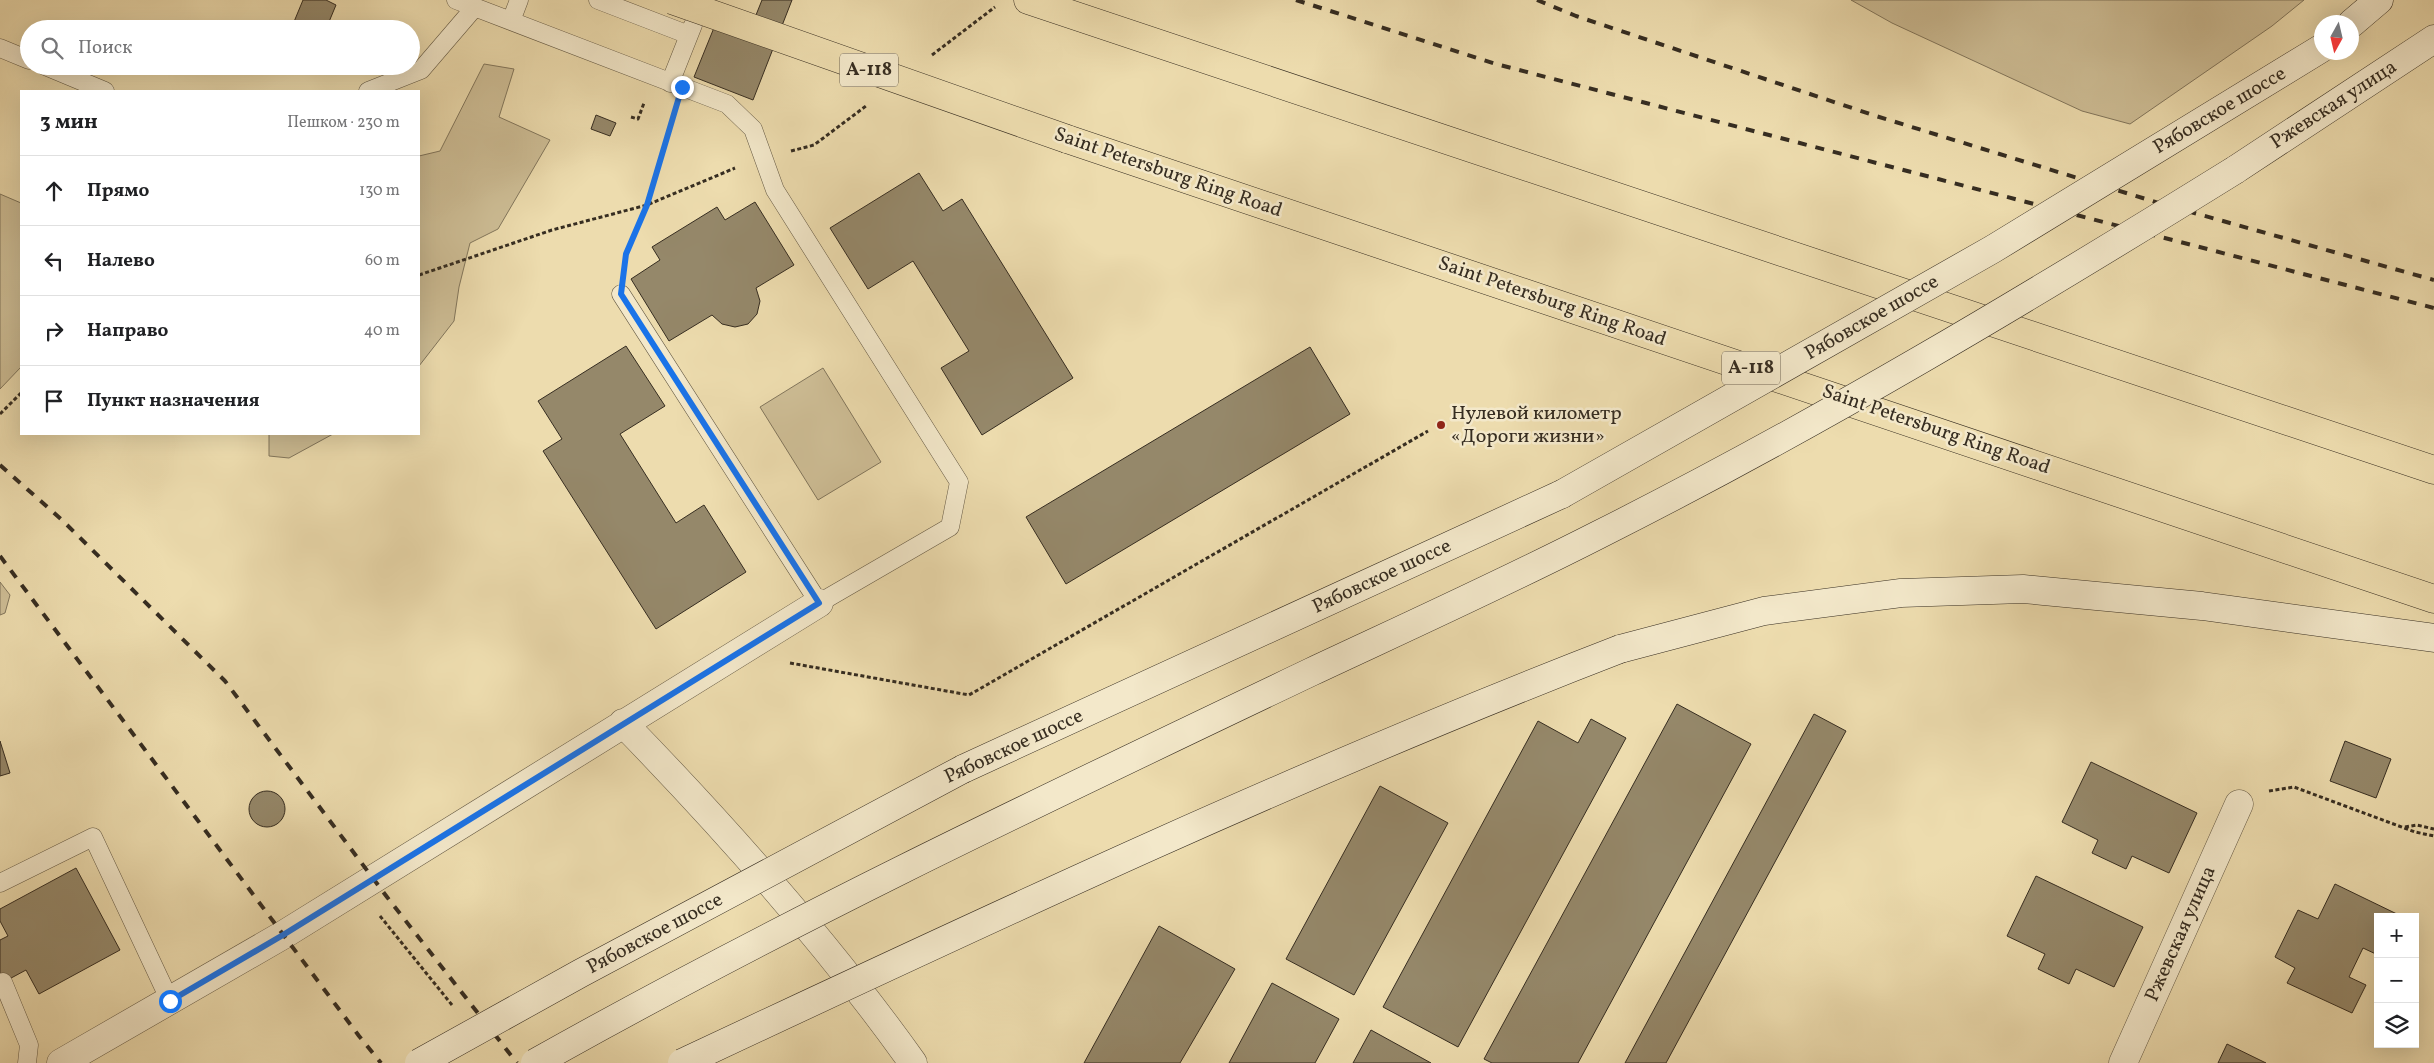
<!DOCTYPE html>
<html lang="ru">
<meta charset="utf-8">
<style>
:root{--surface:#fff;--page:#f2f2f2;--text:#202124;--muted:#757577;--line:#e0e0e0}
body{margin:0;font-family:Vollkorn,serif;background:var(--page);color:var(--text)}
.controls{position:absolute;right:15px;bottom:15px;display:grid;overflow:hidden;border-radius:0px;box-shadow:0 5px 20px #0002}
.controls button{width:45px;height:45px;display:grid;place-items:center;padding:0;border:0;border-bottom:1px solid var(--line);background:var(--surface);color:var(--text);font:25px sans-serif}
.compass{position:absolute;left:2314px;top:15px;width:45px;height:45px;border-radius:50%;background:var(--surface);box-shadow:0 5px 20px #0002;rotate:188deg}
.stop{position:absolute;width:15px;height:15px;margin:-11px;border:4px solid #1a73e8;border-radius:50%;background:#fff}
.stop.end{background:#1a73e8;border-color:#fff;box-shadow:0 1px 5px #0008}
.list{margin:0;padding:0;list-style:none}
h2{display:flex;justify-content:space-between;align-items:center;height:65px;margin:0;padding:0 20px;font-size:21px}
h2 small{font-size:16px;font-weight:400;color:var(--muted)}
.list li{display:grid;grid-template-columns:32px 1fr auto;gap:15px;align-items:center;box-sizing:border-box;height:70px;padding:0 20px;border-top:1px solid var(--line)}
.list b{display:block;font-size:19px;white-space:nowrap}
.list em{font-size:16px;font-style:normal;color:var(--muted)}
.icon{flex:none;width:28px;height:28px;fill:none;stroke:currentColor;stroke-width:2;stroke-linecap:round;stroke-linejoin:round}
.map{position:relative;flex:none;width:2434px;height:1063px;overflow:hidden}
.search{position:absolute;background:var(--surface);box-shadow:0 5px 20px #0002;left:20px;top:20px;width:400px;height:55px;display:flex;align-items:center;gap:12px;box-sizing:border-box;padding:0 18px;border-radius:28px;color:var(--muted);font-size:19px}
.panel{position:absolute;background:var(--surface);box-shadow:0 5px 20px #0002;left:20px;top:90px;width:400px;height:345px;border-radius:0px}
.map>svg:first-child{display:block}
.green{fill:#cebe96;stroke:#82765c}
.building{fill:#95886a;stroke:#362d21}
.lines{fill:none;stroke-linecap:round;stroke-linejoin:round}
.service-casing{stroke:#645944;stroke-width:19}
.minor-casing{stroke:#645944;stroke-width:29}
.secondary-casing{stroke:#362d21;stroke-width:29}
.motorway-casing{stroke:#362d21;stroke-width:29}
.path{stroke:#362d21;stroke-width:3;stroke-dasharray:4 2.5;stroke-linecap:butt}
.service{stroke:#f3e8ca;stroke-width:18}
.minor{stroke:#f3e8ca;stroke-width:28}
.secondary{stroke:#f3e8ca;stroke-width:28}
.motorway{stroke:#eddcae;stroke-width:28}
.rail{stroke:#362d21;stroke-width:4;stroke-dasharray:9 9;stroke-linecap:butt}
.secondary-bridge-casing{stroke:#362d21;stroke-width:29;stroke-linecap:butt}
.motorway-bridge-casing{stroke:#362d21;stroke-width:29;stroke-linecap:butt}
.secondary-bridge{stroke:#f3e8ca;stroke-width:28}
.motorway-bridge{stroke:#eddcae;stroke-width:28}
.route{stroke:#1a73e8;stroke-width:6}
.poi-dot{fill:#8f2418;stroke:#f3e8ca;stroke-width:2}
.labels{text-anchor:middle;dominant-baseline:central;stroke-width:5;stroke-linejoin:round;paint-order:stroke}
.shield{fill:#f3e8ca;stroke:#6f6554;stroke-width:1}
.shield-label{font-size:19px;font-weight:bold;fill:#362d21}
.street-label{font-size:20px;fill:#362d21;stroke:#f3e8ca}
.poi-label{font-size:20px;fill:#362d21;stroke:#f3e8ca;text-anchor:start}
</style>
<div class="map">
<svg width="2434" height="1063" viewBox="0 0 2434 1063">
<rect width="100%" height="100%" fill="#eddcae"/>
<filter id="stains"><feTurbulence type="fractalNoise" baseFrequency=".004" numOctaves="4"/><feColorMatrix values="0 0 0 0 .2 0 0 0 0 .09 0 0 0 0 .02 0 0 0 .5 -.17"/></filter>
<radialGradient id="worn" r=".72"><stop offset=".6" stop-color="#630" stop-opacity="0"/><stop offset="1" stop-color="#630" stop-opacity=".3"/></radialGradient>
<path class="green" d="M 1851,0 L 2304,0 L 2272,26 L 2130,124 L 2082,111 L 1892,23 Z
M 484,64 L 514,69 L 499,117 L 550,140 L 498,229 L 470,243 L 459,287 L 454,321 L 419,366 L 419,156 L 440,151 Z
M 0,194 L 21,203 L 21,367 L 0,389 Z
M 823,368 L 881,462 L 818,500 L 760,407 Z
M 269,434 L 333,434 L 289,458 L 269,456 Z
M 0,582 L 10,595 L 5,613 L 0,615 Z"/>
<path class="building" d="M 303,0 L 326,0 L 336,5 L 326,29 L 291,29 Z
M 762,0 L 792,0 L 753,100 L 694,77 L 722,8 L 754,20 Z
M 596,115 L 616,123 L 610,136 L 591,129 Z
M 919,173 L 943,211 L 962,199 L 1073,378 L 982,435 L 941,368 L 969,351 L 913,261 L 868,289 L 830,228 Z
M 755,202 L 794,265 L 756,288 L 760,301 L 757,314 L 748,324 L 735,327 L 722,324 L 712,315 L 669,341 L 631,279 L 660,260 L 652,247 L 717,207 L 725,220 Z
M 626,346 L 665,406 L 620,434 L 676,523 L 704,505 L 746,572 L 656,629 L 543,451 L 562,439 L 538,401 Z
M 1310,347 L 1350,414 L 1066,584 L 1026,517 Z
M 1677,704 L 1751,744 L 1578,1063 L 1492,1063 L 1484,1059 Z
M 1814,714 L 1846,731 L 1666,1063 L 1625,1063 Z
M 1591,719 L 1626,738 L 1458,1047 L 1383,1007 L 1538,721 L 1578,743 Z
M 0,741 L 10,773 L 0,776 Z
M 2345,741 L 2391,759 L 2376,798 L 2330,781 Z
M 2091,762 L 2197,813 L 2169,873 L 2132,856 L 2126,869 L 2092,853 L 2098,840 L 2062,822 Z
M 1380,786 L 1448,823 L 1354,995 L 1286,959 Z
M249 809a18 18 0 1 1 36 0a18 18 0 1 1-36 0Z
M 76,868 L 120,950 L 39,994 L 26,970 L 0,984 L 0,940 L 8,936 L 0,921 L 0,909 Z
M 2036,876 L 2143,927 L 2114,987 L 2076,969 L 2069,984 L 2038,969 L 2045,954 L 2007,936 Z
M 2335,884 L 2399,915 L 2378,917 L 2378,955 L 2363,948 L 2349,977 L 2366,985 L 2352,1013 L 2287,983 L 2295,968 L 2275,957 L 2298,910 L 2318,919 Z
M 1159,926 L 1235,969 L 1180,1063 L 1084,1063 Z
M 1272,983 L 1339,1019 L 1315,1063 L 1229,1063 Z
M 1371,1030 L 1431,1063 L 1353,1063 Z
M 2227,1044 L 2266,1063 L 2218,1063 Z"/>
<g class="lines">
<defs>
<path id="service" d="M 456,0 L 727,104 L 753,129 L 775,190 L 959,482 L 950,527 L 819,603 L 621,294
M 598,0 L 689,35
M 511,21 L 519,0
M 0,48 L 29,60
M 45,66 L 105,91
M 670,83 L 693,25
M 368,91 L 421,70 L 475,7
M 0,883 L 93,837 L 170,1001
M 3,982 L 29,1045 L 27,1063"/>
<path id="minor" d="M 623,723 C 727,830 827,942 913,1063
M 61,1063 L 283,935 L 819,603
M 2123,1063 L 2239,804"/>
<path id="secondary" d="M 2352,23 L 2379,0
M 2235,170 L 2434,39
M 1620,649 L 1764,611 L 1901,593 L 2023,589 L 2202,606 L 2434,638
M 963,769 L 1562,494"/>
<path id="motorway" d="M 1028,0 L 2434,470
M 1067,139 L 2434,599"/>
</defs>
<use href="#service" class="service-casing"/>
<use href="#minor" class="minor-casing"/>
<use href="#secondary" class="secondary-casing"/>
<use href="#motorway" class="motorway-casing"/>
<path class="path" d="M 932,55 L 995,7
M 631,117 L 638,119 L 644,103
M 791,151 L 814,145 L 866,106
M 625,264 L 626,254 L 647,205 L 674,114
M 419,275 L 552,230 L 647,205 L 735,168
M 0,414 L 21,393
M 790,663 L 969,695 L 1428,431
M 2269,791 L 2294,787 L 2415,832 L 2434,836
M 2405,827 L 2417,825 L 2434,829
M 380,916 L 452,1005"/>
<use href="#service" class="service"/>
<use href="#minor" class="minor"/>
<use href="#secondary" class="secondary"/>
<use href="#motorway" class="motorway"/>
<path class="rail" d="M 1296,0 L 1496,64 L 2434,308
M 1537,0 L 1576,16 L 1876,116 L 2162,204 L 2434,280
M 0,465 L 62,520 L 225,681 L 387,897 L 517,1063
M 0,556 L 359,1036 L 381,1063"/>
<defs>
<path id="secondary-bridge" d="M 1562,494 L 1993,249 L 2322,48
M 419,1063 L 581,973 L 963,769
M 535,1063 C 787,921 1049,797 1311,672 C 1407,627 1504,583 1598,535 C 1817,425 2027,299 2235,170
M 682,1063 C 991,918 1301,772 1620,649"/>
<path id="motorway-bridge" d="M 672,0 L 1067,139"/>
</defs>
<use href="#secondary-bridge" class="secondary-bridge-casing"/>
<use href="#motorway-bridge" class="motorway-bridge-casing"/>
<use href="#secondary-bridge" class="secondary-bridge"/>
<use href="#motorway-bridge" class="motorway-bridge"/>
</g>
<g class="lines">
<path class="route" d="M 170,1001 L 283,935 L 819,603 L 621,294 L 626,254 L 647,205 L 682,87"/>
</g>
<circle class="poi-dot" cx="1441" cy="425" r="5"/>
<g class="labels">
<g class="shield">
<rect x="840" y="53.5" width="58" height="33" rx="4"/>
<rect x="1722" y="351.5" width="58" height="33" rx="4"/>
</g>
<g class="shield-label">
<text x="869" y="70">А-118</text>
<text x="1751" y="368">А-118</text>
</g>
<g class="street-label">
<text transform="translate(2334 105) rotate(-33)">Ржевская улица</text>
<text transform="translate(2220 111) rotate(-31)">Рябовское шоссе</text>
<text transform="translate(1168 173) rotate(19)">Saint Petersburg Ring Road</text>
<text transform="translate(1552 302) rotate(19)">Saint Petersburg Ring Road</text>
<text transform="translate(1872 318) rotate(-30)">Рябовское шоссе</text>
<text transform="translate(1936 430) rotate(19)">Saint Petersburg Ring Road</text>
<text transform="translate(1382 577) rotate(-25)">Рябовское шоссе</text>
<text transform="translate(1014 747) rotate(-25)">Рябовское шоссе</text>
<text transform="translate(655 934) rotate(-28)">Рябовское шоссе</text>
<text transform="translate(2181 934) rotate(-66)">Ржевская улица</text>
</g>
<g class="poi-label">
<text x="1451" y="414">Нулевой километр<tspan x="1451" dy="23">«Дороги жизни»</tspan></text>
</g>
</g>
<rect width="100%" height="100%" filter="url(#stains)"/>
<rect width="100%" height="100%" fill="url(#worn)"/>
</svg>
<div class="controls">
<button>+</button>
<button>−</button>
<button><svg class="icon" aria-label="layers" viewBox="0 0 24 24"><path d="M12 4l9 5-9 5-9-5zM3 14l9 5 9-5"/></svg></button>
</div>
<svg class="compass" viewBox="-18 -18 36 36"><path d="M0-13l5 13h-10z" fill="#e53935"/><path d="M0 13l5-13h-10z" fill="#757577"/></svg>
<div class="stop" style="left:170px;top:1001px"></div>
<div class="stop end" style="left:682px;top:87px"></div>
<div class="search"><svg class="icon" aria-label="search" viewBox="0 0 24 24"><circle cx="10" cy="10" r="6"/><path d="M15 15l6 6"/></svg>Поиск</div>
<section class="panel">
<h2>3 мин<small>Пешком · 230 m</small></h2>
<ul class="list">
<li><svg class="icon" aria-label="ahead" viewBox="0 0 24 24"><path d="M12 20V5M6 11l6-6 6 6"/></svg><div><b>Прямо</b></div><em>130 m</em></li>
<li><svg class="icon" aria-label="left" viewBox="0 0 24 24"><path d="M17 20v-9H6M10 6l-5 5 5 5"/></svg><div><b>Налево</b></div><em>60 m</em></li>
<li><svg class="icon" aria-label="right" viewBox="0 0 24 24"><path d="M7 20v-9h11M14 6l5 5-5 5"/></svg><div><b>Направо</b></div><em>40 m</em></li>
<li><svg class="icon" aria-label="arrive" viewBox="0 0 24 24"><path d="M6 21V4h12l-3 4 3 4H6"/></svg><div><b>Пункт назначения</b></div></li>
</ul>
</section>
</div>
